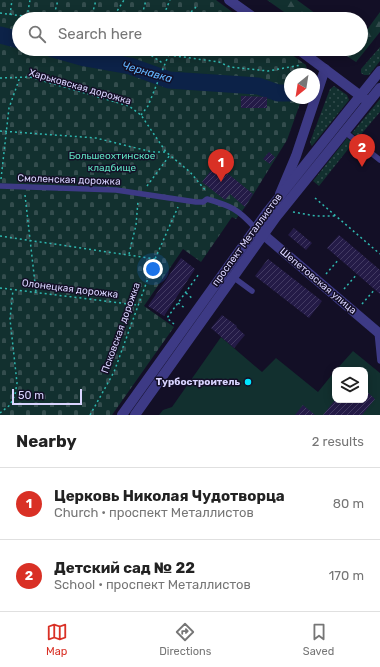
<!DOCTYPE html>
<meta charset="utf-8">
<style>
:root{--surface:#fff;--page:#f6f6f6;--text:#222;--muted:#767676;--line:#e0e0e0;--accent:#d93025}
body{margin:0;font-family:Rubik,sans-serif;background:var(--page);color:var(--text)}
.controls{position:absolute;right:12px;bottom:12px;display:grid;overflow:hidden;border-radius:8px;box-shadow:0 2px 10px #0003}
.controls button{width:36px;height:36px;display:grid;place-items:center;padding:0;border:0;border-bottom:1px solid var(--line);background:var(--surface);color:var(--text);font:20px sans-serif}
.compass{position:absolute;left:284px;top:68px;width:36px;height:36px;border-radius:50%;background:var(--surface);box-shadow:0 2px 10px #0003;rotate:210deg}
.scale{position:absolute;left:12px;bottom:10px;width:70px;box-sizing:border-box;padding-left:4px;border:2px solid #d9d4ff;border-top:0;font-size:11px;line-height:14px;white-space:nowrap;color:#d9d4ff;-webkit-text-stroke:3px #130f26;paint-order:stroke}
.you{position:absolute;left:153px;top:269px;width:14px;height:14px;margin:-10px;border:3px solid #fff;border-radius:50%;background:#1a73e8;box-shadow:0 0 0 6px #1a73e833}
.badge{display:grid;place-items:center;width:26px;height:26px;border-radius:50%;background:var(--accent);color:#fff;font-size:13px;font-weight:700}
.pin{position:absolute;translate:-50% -33px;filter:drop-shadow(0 1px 2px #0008)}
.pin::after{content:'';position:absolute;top:21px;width:14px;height:12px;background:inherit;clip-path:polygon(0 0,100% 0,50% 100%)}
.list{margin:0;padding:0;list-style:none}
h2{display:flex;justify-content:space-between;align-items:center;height:52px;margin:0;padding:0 16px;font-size:17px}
h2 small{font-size:13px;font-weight:400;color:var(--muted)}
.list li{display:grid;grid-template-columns:26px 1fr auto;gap:12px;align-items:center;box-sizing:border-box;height:72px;padding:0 16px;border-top:1px solid var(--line)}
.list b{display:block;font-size:15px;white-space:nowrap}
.list p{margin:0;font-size:13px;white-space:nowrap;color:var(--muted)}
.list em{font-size:13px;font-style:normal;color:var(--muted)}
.icon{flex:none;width:22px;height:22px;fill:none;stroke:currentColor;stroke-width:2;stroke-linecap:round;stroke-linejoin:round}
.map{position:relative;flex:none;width:380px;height:415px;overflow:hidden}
.search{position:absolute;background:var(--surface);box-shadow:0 2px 10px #0003;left:12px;right:12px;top:12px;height:44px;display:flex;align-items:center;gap:10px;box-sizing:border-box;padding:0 14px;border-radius:22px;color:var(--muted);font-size:15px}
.sheet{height:196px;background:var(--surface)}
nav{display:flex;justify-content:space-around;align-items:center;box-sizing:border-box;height:56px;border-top:1px solid var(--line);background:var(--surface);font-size:11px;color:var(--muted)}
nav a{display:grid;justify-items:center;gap:2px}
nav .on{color:var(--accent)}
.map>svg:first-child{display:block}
.grass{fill:url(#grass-dots)}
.forest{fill:url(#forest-firs)}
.cemetery{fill:url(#cemetery-stones)}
.park{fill:#12302f}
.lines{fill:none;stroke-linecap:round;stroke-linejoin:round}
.river{stroke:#0c2248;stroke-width:17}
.building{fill:url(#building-hatch)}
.path{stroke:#2fb8b0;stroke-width:1.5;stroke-dasharray:2 3;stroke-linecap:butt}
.service{stroke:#3d3a85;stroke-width:5.5}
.minor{stroke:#3d3a85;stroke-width:10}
.tertiary{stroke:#3d3a85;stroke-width:10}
.poi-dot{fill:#00e5ff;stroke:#130f26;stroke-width:1.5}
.labels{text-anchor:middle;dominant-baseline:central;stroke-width:3;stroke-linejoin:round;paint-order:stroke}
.street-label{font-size:10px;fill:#d9d4ff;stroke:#130f26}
.park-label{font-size:10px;fill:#5fe0c0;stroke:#130f26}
.poi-label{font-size:10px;font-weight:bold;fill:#d9d4ff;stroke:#130f26;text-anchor:end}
.water-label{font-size:11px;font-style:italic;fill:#62b6ff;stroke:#130f26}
</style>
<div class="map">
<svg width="380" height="415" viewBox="0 0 380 415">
<defs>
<pattern id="grass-dots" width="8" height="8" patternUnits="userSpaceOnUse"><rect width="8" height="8" fill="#12302f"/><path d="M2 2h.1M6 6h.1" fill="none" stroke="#344d4e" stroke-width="1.8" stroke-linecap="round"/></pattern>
<pattern id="forest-firs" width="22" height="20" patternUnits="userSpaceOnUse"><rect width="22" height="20" fill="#12302f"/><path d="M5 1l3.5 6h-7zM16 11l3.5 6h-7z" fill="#344d4e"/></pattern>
<pattern id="cemetery-stones" width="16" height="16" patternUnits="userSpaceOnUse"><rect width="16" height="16" fill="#12302f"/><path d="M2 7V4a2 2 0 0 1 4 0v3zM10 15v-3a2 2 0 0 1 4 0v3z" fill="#344d4e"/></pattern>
<pattern id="building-hatch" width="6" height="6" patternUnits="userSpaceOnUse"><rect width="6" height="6" fill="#241b47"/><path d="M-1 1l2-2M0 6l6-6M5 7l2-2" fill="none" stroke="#433b63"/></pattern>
</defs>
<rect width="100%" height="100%" fill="#130f26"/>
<path class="grass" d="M 380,47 L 380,61 L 369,75 L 364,75 L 361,73 L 361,69 Z
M 334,86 L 347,95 L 349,100 L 312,146 L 311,145 L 310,142 L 330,89 Z
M 380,99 L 380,112 L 358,138 L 352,133 Z
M 347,138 L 353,143 L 319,186 L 313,181 Z"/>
<path class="forest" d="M 267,0 L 297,0 L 323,19 L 294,19 Z
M 380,12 L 380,32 L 356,62 L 336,49 L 361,49 L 361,38 Z"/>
<path class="cemetery" d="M 0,0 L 216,0 L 242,19 L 19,19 L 19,49 L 284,49 L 306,65 L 307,74 L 290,74 L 290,98 L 302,98 L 287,140 L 248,203 L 236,219 L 232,217 L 201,262 L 183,249 L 144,306 L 174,327 L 112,415 L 0,415 Z"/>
<path class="park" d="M 221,337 L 262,372 L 276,358 L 318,392 L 335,371 L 335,400 L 365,400 L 365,370 L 336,370 L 353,351 L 380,373 L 380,415 L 159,415 L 163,410 L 172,407 Z"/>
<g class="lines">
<path class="river" d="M 0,35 L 19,40
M 53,49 L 85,58 L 130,66 L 169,80 L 258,86 L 278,93 L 290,93"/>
</g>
<path class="building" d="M 241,96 L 267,97 L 267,108 L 241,108 Z
M 269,152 L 275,157 L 270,164 L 263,159 Z
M 216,164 L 253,194 L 245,207 L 230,194 L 225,200 L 202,182 Z
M 294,228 L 312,243 L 306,250 L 288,235 Z
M 339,235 L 380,270 L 380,294 L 327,248 Z
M 181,258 L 195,269 L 164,316 L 148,306 Z
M 268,259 L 322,301 L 309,318 L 255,276 Z
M 222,315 L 237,326 L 236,327 L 245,335 L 234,348 L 211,328 Z
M 365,390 L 375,399 L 362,415 L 323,415 L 335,400 L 365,400 Z
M 303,405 L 315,415 L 295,415 Z"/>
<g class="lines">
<path class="path" d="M 0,13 L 47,19
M 10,15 L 12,0
M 27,17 L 30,0
M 53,19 L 58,0
M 91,19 L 96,0
M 112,19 L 124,0
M 141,19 L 146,0
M 162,19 L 170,0
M 184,19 L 198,5
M 138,49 L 152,56 L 164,64
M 169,55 L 219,62 L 230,67 L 268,71 L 301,65
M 152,56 L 154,49
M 0,78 L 30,77 L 129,106 L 141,115 L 166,152 L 190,172 L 206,191
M 141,115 L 148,106 L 171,49
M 0,131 L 96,138 L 152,152 L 166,152
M 1,179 L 9,108 L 20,77
M 147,186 L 170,155
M 25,195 L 36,292
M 315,198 L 380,254
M 293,212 L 316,216 L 336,216
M 0,236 L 155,259
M 129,254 L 136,225 L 138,201
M 326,274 L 339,259
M 0,288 L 137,305
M 344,289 L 357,274
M 186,293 L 193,299
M 178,303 L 186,309
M 362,304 L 375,289
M 174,324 L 167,318 L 199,274
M 0,413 L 10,405 L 15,395 L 17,383 L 10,319 L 13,290
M 90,415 L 114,372 L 155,259 L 178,207"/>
<path class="service" d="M 345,132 L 380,160
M 0,186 L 116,190 L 196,202 L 203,202 L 207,199 C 231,206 238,209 255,228
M 233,277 L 252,291
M 377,331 L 380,361"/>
<path class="minor" d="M 280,194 L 296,156 L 325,69
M 258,230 L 380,334"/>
<path class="tertiary" d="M 229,0 L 256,19
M 298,49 L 366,100
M 122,415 L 268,211 L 380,71
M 135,415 L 276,217 L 380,88"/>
</g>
<circle class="poi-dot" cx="248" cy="382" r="4"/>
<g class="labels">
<g class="street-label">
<text transform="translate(80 87) rotate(16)">Харьковская дорожка</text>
<text transform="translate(69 180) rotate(2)">Смоленская дорожка</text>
<text transform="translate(247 240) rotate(-54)">проспект Металлистов</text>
<text transform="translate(318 281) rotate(40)">Шепетовская улица</text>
<text transform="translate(70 289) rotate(7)">Олонецкая дорожка</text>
<text transform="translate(121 328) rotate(-70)">Псковская дорожка</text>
</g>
<g class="park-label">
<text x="112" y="156">Большеохтинское<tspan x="112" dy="12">кладбище</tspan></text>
</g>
<g class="poi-label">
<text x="240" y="382">Турбостроитель</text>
</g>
<g class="water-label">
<text transform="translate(147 72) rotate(16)">Чернавка</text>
</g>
</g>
</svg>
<div class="controls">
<button><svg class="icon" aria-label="layers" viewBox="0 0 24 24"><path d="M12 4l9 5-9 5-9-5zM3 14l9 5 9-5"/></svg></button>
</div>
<svg class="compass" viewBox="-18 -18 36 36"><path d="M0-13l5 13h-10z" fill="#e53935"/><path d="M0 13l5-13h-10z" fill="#767676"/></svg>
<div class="scale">50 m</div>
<div class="you"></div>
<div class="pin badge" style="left:221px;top:182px">1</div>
<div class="pin badge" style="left:362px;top:167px">2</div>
<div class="search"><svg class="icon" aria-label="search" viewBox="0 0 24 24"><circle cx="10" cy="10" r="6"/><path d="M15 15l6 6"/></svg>Search here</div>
</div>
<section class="sheet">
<h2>Nearby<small>2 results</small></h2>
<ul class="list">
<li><span class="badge">1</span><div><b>Церковь Николая Чудотворца</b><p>Church · проспект Металлистов</p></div><em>80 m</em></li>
<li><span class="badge">2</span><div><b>Детский сад № 22</b><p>School · проспект Металлистов</p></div><em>170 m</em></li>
</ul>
</section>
<nav>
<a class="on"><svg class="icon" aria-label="map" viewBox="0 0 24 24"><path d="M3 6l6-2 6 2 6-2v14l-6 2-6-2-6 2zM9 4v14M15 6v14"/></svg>Map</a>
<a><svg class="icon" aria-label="directions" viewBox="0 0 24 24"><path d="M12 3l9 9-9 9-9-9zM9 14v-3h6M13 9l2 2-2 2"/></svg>Directions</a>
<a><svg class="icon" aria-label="saved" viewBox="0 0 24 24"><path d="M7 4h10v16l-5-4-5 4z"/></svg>Saved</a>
</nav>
